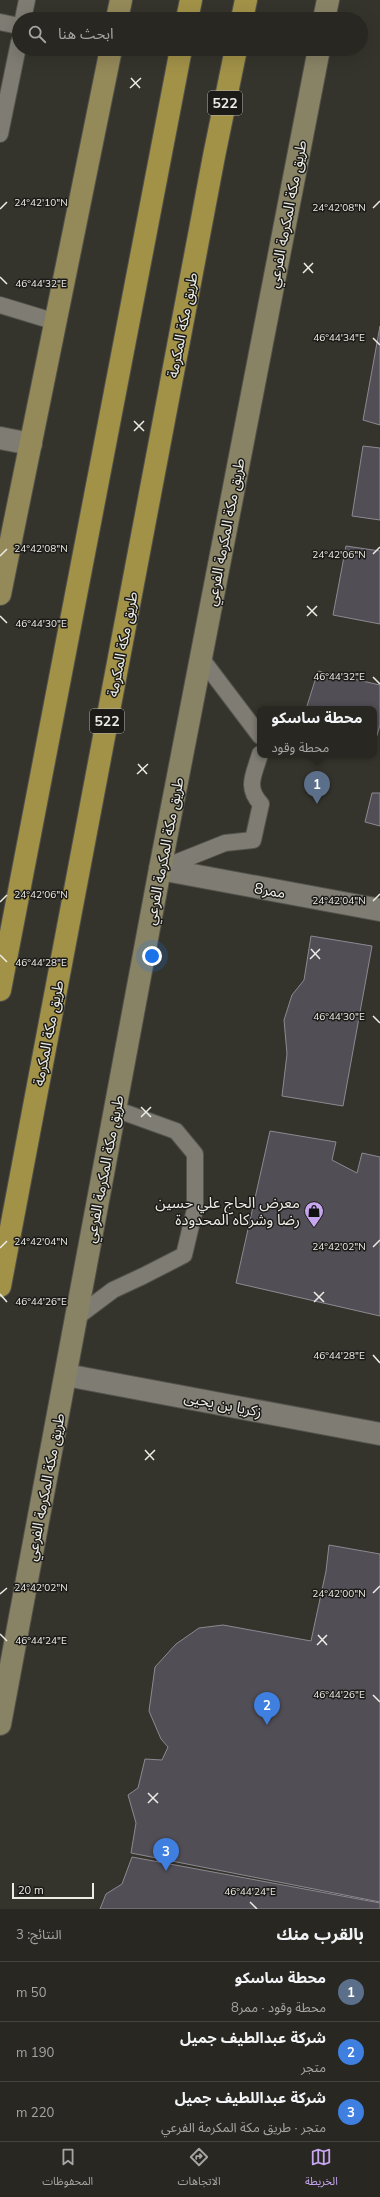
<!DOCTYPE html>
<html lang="ar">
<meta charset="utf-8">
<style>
:root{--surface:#282721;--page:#34332e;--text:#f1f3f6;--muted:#a5a5a5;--line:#44443f;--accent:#c7a6f0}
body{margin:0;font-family:Mulish,"Noto Sans Arabic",sans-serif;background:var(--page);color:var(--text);direction:rtl}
.scale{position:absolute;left:12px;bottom:10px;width:82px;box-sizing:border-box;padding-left:4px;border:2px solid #edede7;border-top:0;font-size:11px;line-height:14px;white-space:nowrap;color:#edede7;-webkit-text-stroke:3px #1c1b18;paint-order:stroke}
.you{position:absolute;left:152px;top:956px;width:14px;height:14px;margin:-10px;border:3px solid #fff;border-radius:50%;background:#1a73e8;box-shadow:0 0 0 6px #1a73e833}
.badge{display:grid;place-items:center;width:26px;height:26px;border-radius:50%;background:var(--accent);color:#fff;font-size:13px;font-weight:700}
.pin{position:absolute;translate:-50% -33px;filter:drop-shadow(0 1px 2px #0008)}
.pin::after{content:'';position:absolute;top:21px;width:14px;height:12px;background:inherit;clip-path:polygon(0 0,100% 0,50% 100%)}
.popup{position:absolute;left:257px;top:706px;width:120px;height:52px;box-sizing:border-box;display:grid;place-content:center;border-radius:8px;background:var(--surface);filter:drop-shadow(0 1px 3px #0005);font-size:13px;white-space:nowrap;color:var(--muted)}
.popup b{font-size:15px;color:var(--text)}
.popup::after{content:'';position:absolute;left:50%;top:100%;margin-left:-8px;border:8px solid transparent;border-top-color:var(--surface)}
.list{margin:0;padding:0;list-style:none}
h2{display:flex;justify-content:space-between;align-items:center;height:52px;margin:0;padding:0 16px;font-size:17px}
h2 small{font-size:13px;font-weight:400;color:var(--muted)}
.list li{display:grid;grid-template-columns:26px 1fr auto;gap:12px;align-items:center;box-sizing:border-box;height:60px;padding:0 16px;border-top:1px solid var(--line)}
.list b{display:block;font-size:15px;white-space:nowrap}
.list p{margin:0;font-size:13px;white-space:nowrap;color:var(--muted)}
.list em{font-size:13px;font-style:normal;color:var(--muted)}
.icon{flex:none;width:22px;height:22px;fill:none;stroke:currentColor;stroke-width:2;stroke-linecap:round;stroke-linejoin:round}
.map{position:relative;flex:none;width:380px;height:1909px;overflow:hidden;direction:ltr}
.search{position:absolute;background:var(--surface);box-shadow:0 4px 16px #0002;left:12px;right:12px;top:12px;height:44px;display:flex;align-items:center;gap:10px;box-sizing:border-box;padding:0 14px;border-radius:22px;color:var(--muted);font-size:15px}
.sheet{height:232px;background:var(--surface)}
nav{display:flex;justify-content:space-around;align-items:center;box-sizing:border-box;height:56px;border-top:1px solid var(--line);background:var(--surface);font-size:11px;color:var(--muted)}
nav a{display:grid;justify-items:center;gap:2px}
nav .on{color:var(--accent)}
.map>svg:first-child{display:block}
.building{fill:#524e56;stroke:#8d8992}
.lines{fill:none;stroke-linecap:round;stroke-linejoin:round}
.service-casing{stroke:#53524b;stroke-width:18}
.minor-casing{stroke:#53524b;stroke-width:24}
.secondary-casing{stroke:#53524b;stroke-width:24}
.primary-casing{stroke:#53524b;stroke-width:24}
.motorway-casing{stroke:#53524b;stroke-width:24}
.service{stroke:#7e7c73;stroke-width:16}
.minor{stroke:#7e7c73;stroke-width:22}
.secondary{stroke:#898366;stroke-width:22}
.primary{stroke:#948959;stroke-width:22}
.motorway{stroke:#a29248;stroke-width:22}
.ticks{fill:none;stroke:#edede7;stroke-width:1.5}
.labels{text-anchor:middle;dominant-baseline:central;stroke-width:3;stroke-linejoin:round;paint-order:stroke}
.shield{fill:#1c1b18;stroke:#aeaea9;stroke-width:1}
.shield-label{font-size:14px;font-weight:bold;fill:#edede7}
.street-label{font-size:15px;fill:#edede7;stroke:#1c1b18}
.poi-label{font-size:15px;fill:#edede7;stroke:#1c1b18;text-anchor:end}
.ticks-label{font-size:10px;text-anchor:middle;fill:#edede7;stroke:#1c1b18;stroke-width:3;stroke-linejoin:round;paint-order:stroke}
</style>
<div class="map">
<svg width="380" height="1909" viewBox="0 0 380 1909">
<rect width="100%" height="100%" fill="#35342c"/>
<path class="building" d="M 380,326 L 380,425 L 363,420 Z
M 363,446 L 380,448 L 380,520 L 352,516 Z
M 346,546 L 380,551 L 380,624 L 333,615 Z
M 318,671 L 380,685 L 380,725 L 375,742 L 374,709 L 306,709 Z
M 372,793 L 380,793 L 380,826 L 365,822 Z
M 311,936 L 372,946 L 343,1106 L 282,1096 L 287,1054 L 284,1020 L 292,995 L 304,980 Z
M 270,1131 L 336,1142 L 332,1160 L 357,1173 L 362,1153 L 380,1157 L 380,1316 L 236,1283 Z
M 329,1545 L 380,1554 L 380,1902 L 131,1853 L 136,1823 L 128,1795 L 138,1788 L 145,1759 L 162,1760 L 168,1747 L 161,1739 L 149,1711 L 155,1667 L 176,1644 L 199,1628 L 223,1625 L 311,1641 L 326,1571 Z
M 132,1857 L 380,1903 L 380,1909 L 100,1909 L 106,1894 L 122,1884 Z"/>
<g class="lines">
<defs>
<path id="service" d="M 23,19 L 27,0
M 0,22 L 19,26
M 0,134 L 19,42
M 0,305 L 56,322
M 201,658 L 260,736
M 160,869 L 225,843 L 253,840 L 261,804 C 245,787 254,775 260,754
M 77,1317 L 113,1290 L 143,1276 L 184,1255 L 195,1209 L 195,1154 L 176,1131 L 115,1109"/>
<path id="minor" d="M 0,438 L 31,444
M 160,869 L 380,910
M 66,1375 L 380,1434"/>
<path id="secondary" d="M 324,19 L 328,0
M 0,1724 L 160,869 L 319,49"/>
<path id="primary" d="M 117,19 L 121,0
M 0,594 L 111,49"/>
<path id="motorway" d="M 187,19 L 191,0
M 242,19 L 246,0
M 0,990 L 181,49
M 0,1286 L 214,156 L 236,49"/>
</defs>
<use href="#service" class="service-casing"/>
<use href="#minor" class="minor-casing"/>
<use href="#secondary" class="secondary-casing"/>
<use href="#primary" class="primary-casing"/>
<use href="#motorway" class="motorway-casing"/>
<use href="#service" class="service"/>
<use href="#minor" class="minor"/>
<use href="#secondary" class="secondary"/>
<use href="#primary" class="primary"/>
<use href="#motorway" class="motorway"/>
</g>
<path class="ticks" d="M 131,78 L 140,88M 130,88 L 141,78M 373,208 L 380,201M 0,209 L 7,202M 304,263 L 313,273M 303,273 L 313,263M 0,277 L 7,284M 373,338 L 380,345M 134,421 L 144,431M 134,431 L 144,421M 373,554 L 380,547M 0,556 L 7,549M 307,606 L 317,616M 0,616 L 7,623M 307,616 L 317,606M 373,677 L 380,684M 138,764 L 147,774M 137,774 L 148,764M 373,901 L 380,894M 0,902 L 7,895M 311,949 L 320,959M 0,955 L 7,962M 310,959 L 320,949M 373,1016 L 380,1023M 141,1107 L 151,1117M 141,1117 L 151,1107M 373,1247 L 380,1240M 0,1248 L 7,1241M 314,1292 L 324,1302M 0,1294 L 7,1302M 314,1302 L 324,1292M 373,1355 L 380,1363M 145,1450 L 154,1460M 145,1460 L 155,1450M 373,1593 L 380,1586M 0,1594 L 7,1588M 0,1634 L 7,1641M 318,1635 L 327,1645M 317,1645 L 327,1635M 373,1695 L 380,1702M 148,1793 L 158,1803M 148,1803 L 158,1793M 250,1902 L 257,1909"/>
<defs>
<symbol id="shop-pin" viewBox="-11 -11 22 30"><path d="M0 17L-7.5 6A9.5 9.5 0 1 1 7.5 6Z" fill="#c7a6f0" stroke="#1c1b18"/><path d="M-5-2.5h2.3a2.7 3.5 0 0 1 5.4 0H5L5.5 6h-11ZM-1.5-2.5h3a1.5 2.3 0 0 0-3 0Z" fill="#111"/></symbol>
</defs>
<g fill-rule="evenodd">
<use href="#shop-pin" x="303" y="1200" width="22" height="30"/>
</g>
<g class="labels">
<g class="shield">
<rect x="208" y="91" width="34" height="24" rx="3"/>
<rect x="90" y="709" width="34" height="24" rx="3"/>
</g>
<g class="shield-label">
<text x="225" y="103">522</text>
<text x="107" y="721">522</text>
</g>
<g class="street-label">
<text transform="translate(287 214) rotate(-79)">طريق مكة المكرمة الفرعي</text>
<text transform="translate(182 325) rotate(-79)">طريق مكة المكرمة</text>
<text transform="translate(225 532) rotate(-79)">طريق مكة المكرمة الفرعي</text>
<text transform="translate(122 644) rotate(-79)">طريق مكة المكرمة</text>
<text transform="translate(164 851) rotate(-79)">طريق مكة المكرمة الفرعي</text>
<text transform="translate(270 890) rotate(10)">ممر8</text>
<text transform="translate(48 1033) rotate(-79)">طريق مكة المكرمة</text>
<text transform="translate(104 1169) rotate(-79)">طريق مكة المكرمة الفرعي</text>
<text transform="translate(223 1404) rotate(11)">زكريا بن يحيى</text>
<text transform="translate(45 1487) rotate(-79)">طريق مكة المكرمة الفرعي</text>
</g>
<g class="poi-label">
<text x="300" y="1202">معرض الحاج علي حسين<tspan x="300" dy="17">رضا وشركاه المحدودة</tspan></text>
</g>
</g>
<g class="ticks-label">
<text x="41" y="206">24°42'10"N</text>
<text x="339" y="211">24°42'08"N</text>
<text x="41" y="287">46°44'32"E</text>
<text x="339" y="341">46°44'34"E</text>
<text x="41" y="552">24°42'08"N</text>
<text x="339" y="558">24°42'06"N</text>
<text x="41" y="627">46°44'30"E</text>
<text x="339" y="680">46°44'32"E</text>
<text x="41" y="898">24°42'06"N</text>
<text x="339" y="904">24°42'04"N</text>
<text x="41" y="966">46°44'28"E</text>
<text x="339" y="1020">46°44'30"E</text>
<text x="41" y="1245">24°42'04"N</text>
<text x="339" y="1250">24°42'02"N</text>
<text x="41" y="1305">46°44'26"E</text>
<text x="339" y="1359">46°44'28"E</text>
<text x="41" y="1591">24°42'02"N</text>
<text x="339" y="1597">24°42'00"N</text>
<text x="41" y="1644">46°44'24"E</text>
<text x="339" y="1698">46°44'26"E</text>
<text x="250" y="1895">46°44'24"E</text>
</g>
</svg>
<div class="scale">20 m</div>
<div class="you"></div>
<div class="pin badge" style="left:317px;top:804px;background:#5c6f8a">1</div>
<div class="popup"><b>محطة ساسكو</b>محطة وقود</div>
<div class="pin badge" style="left:267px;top:1725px;background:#3f7fe0">2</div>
<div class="pin badge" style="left:166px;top:1871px;background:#3f7fe0">3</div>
<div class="search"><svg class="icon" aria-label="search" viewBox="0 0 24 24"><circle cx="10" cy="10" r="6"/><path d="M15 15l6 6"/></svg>ابحث هنا</div>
</div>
<section class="sheet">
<h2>بالقرب منك<small>النتائج: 3</small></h2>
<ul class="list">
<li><span class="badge" style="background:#5c6f8a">1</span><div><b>محطة ساسكو</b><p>محطة وقود · ممر8</p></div><em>50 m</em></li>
<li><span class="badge" style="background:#3f7fe0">2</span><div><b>شركة عبدالطيف جميل</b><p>متجر</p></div><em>190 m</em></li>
<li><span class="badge" style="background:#3f7fe0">3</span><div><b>شركة عبداللطيف جميل</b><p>متجر · طريق مكة المكرمة الفرعي</p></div><em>220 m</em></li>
</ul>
</section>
<nav>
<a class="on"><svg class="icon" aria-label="map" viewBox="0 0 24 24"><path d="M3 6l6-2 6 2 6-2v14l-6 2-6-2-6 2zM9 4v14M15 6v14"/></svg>الخريطة</a>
<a><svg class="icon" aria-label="directions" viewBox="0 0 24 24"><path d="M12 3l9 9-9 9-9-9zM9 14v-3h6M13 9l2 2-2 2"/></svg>الاتجاهات</a>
<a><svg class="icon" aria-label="saved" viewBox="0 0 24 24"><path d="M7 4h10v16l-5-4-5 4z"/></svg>المحفوظات</a>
</nav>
